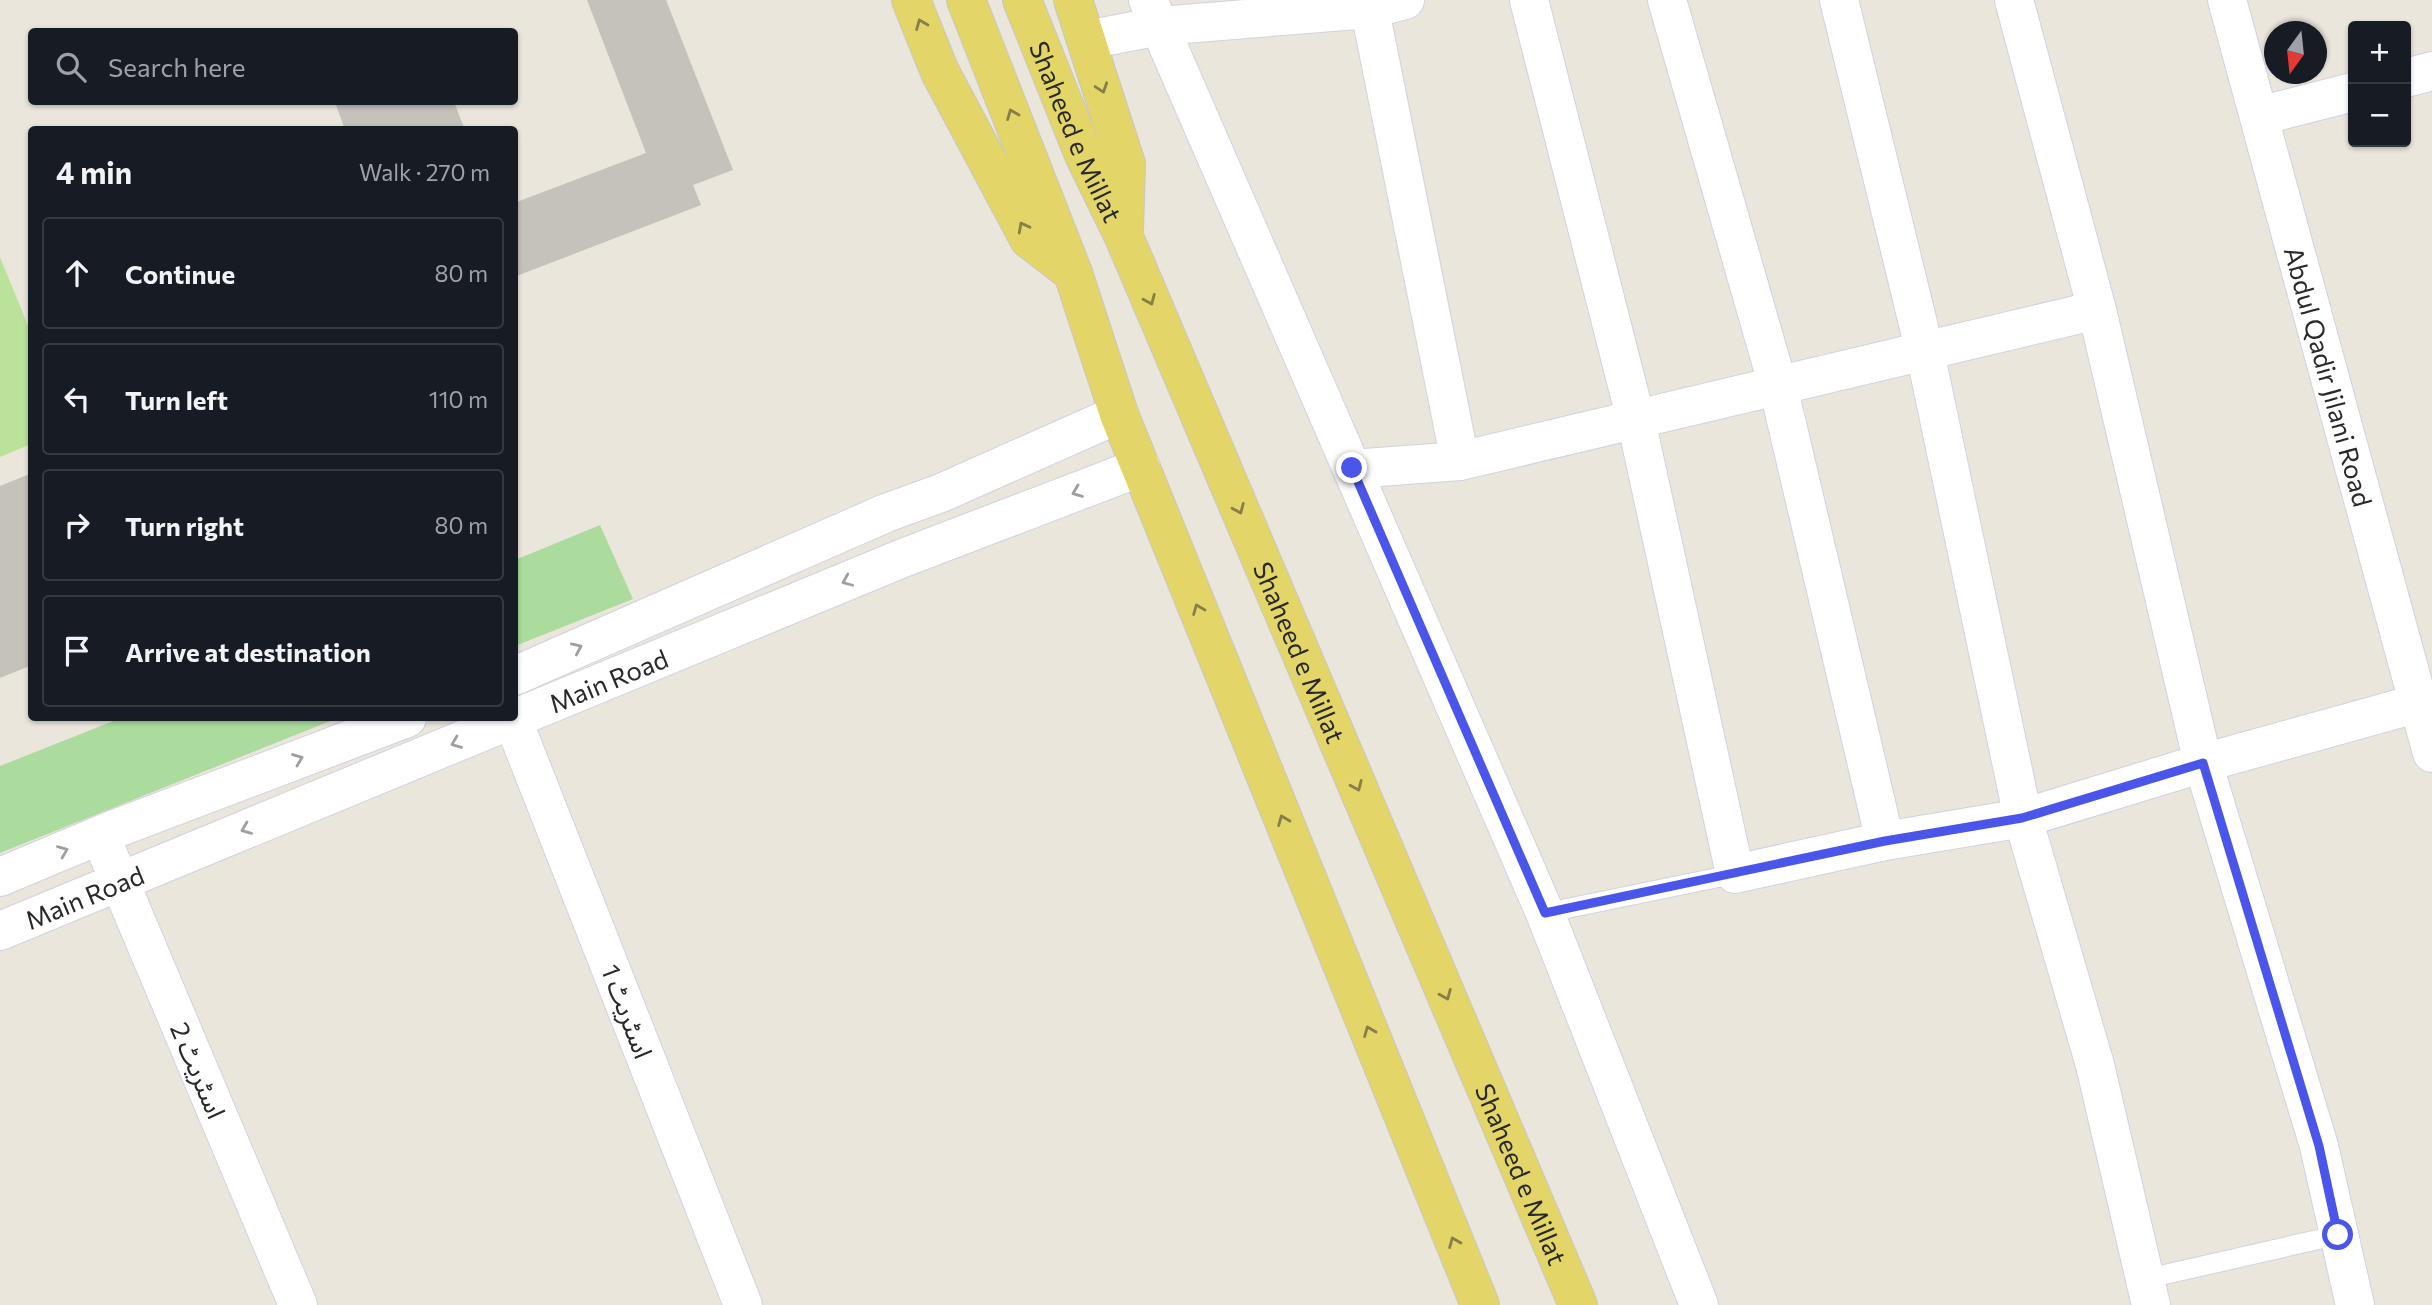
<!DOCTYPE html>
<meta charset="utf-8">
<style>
:root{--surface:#171b24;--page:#242831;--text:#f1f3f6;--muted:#9ea1a6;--line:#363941}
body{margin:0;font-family:Commissioner,"Noto Sans Arabic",sans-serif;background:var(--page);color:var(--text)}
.controls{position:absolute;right:21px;top:21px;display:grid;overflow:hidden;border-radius:7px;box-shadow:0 2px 5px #0004}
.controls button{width:63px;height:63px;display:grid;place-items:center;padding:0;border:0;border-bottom:2px solid var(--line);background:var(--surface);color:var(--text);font:35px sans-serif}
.compass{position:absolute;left:2264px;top:21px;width:63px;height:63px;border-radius:50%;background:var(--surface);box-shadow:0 2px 5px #0004;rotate:195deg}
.stop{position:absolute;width:21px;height:21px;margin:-16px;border:5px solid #4a55e9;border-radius:50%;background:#fff}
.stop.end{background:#4a55e9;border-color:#fff;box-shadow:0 2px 7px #0008}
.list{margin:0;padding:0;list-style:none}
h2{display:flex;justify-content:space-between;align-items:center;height:91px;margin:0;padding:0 28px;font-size:30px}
h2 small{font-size:23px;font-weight:400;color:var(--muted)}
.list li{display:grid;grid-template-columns:46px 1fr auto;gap:21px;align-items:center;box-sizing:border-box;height:112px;margin:0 14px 14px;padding:0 14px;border:2px solid var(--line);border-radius:7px}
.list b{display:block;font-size:26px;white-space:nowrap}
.list em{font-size:23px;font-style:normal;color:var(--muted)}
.icon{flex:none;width:38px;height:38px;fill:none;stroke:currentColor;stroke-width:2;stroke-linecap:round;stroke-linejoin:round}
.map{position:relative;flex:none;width:2432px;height:1305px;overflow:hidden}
.search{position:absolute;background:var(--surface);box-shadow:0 2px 5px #0004;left:28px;top:28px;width:490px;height:77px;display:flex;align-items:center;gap:18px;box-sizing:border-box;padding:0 24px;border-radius:7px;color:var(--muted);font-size:26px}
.panel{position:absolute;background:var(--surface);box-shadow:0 2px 5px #0004;left:28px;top:126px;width:490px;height:595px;border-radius:7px}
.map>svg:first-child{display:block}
.green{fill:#abdc9d}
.pitch{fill:#bbe29a}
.building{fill:#c5c2bb}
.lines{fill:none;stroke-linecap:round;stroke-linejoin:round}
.service-casing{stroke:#d1d2e0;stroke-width:21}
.minor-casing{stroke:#d1d2e0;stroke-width:40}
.tertiary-casing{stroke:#d1d2e0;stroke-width:40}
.primary-casing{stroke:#c7c7c7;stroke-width:40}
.service{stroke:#fff;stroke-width:19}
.minor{stroke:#fff;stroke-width:38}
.tertiary{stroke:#fff;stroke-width:38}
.primary{stroke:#e3d568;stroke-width:38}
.oneway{stroke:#867f48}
.oneway2{stroke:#9f9f9f}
.route{stroke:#4a55e9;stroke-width:9}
.labels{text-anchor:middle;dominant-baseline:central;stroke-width:5;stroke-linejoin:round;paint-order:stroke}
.street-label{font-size:26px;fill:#292929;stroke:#fff}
</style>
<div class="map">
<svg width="2432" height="1305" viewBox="0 0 2432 1305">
<rect width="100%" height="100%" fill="#eae6dc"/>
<path class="green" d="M 600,525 L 633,599 L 515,646 L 515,560 Z
M 121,718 L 338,718 L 0,853 L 0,766 Z"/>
<path class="pitch" d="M 0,257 L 31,333 L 31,444 L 0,457 Z"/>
<path class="building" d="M 587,0 L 666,0 L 733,170 L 693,185 L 701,205 L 514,277 L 514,203 L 646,153 Z
M 343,102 L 454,102 L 465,130 L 345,130 L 336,105 Z
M 32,473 L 32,665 L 0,678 L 0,486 Z"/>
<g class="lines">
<defs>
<path id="service" d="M 1545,913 L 1735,874
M 2145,1279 L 2338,1235"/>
<g id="minor">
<path d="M 1148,0 L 1545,913 L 1699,1305"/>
<path d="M 1368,0 L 1460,461"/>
<path d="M 1529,0 L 1636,420 L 1735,874 L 1885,841 L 2023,818 L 2203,763 L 2419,703"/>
<path d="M 1667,0 L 1778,386 L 1885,841"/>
<path d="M 1839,0 L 1925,352 L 2023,818 L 2095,1065 L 2151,1305"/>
<path d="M 2014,0 L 2097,310 L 2203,763 L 2319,1146 L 2355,1305"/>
<path id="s1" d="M 2227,0 L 2432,753"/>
<path d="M 1087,40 L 1159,26 L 1370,9 L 1405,0"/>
<path d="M 2406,78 L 2432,71"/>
<path d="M 2259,116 L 2353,92"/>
<path d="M 1352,469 L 1460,461 L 2097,310"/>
<path d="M 512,718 L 743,1305"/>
<path d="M 100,835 L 298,1305"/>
</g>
<g id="tertiary">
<path d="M 514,676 L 886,513 L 941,493 L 1119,414"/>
<path d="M 0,877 L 112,830 L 407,718"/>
<path id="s2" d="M 0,931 L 903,558 L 1141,467"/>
</g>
<g id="primary">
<path d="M 911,0 L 940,72 L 1029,239 L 1073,273"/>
<path d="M 966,0 L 1073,273 L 1119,414 L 1480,1305"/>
<path id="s3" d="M 1022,0 L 1084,155 L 1124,237 L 1578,1305"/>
<path d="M 1073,0 L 1126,164 L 1124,231"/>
</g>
</defs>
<use href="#service" class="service-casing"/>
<use href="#minor" class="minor-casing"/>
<use href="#tertiary" class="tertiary-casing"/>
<use href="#primary" class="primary-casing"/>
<use href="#service" class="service"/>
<use href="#minor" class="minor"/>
<use href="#tertiary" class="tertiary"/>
<use href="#primary" class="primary"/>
</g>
<defs><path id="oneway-chevron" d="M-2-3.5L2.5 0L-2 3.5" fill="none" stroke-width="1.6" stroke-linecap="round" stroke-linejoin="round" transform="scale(1.75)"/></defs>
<g class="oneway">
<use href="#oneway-chevron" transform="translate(921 24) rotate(-112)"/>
<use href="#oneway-chevron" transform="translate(1102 88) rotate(72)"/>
<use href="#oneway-chevron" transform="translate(1012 114) rotate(-112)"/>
<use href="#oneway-chevron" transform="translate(1023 227) rotate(-118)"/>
<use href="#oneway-chevron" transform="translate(1150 300) rotate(67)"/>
<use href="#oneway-chevron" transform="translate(1239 509) rotate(67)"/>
<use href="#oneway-chevron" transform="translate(1198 609) rotate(-112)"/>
<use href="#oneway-chevron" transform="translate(1357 786) rotate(67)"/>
<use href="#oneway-chevron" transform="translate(1283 820) rotate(-112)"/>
<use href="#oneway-chevron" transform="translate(1446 995) rotate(67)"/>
<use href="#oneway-chevron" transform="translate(1369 1031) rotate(-112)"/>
<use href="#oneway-chevron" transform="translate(1454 1242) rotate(-112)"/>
</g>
<g class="oneway2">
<use href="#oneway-chevron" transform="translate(1077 492) rotate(159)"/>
<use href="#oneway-chevron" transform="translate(847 581) rotate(157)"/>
<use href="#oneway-chevron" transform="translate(577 648) rotate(-24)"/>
<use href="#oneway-chevron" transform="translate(456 743) rotate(158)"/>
<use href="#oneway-chevron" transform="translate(298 759) rotate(-21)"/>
<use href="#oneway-chevron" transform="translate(246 829) rotate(158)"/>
<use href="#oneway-chevron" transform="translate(63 851) rotate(-22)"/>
</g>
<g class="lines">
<path class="route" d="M 1352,468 L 1545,913 L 1885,841 L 2022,818 L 2203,763 L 2319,1146 L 2338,1235"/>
</g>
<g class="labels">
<g class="street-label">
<text stroke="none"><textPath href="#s3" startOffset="142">Shaheed e Millat</textPath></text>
<text stroke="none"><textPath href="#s1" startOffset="390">Abdul Qadir Jilani Road</textPath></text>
<text stroke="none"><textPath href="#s3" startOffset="709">Shaheed e Millat</textPath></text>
<text stroke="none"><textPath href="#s2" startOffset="658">Main Road</textPath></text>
<text stroke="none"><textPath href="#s2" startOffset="91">Main Road</textPath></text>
<text transform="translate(628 1011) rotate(69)">اسٹریٹ 1</text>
<text transform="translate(199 1070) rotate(67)">اسٹریٹ 2</text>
<text stroke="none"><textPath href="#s3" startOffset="1276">Shaheed e Millat</textPath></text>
</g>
</g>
</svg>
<div class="controls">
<button>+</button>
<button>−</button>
</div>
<svg class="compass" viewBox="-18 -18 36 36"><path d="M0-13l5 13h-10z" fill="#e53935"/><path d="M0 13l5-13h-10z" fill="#9ea1a6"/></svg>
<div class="stop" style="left:2338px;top:1235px"></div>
<div class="stop end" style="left:1352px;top:468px"></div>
<div class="search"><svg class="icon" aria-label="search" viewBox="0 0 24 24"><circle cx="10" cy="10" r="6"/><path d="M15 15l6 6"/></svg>Search here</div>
<section class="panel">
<h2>4 min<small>Walk · 270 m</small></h2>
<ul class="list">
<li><svg class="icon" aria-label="ahead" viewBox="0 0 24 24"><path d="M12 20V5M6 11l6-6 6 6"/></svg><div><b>Continue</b></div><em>80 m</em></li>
<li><svg class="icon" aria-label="left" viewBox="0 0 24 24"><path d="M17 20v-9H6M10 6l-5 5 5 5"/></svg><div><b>Turn left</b></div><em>110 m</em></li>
<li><svg class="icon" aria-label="right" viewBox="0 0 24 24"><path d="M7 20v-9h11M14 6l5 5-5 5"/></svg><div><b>Turn right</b></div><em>80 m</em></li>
<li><svg class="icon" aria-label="arrive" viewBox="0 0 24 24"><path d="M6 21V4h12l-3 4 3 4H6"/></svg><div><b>Arrive at destination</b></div></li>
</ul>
</section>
</div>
